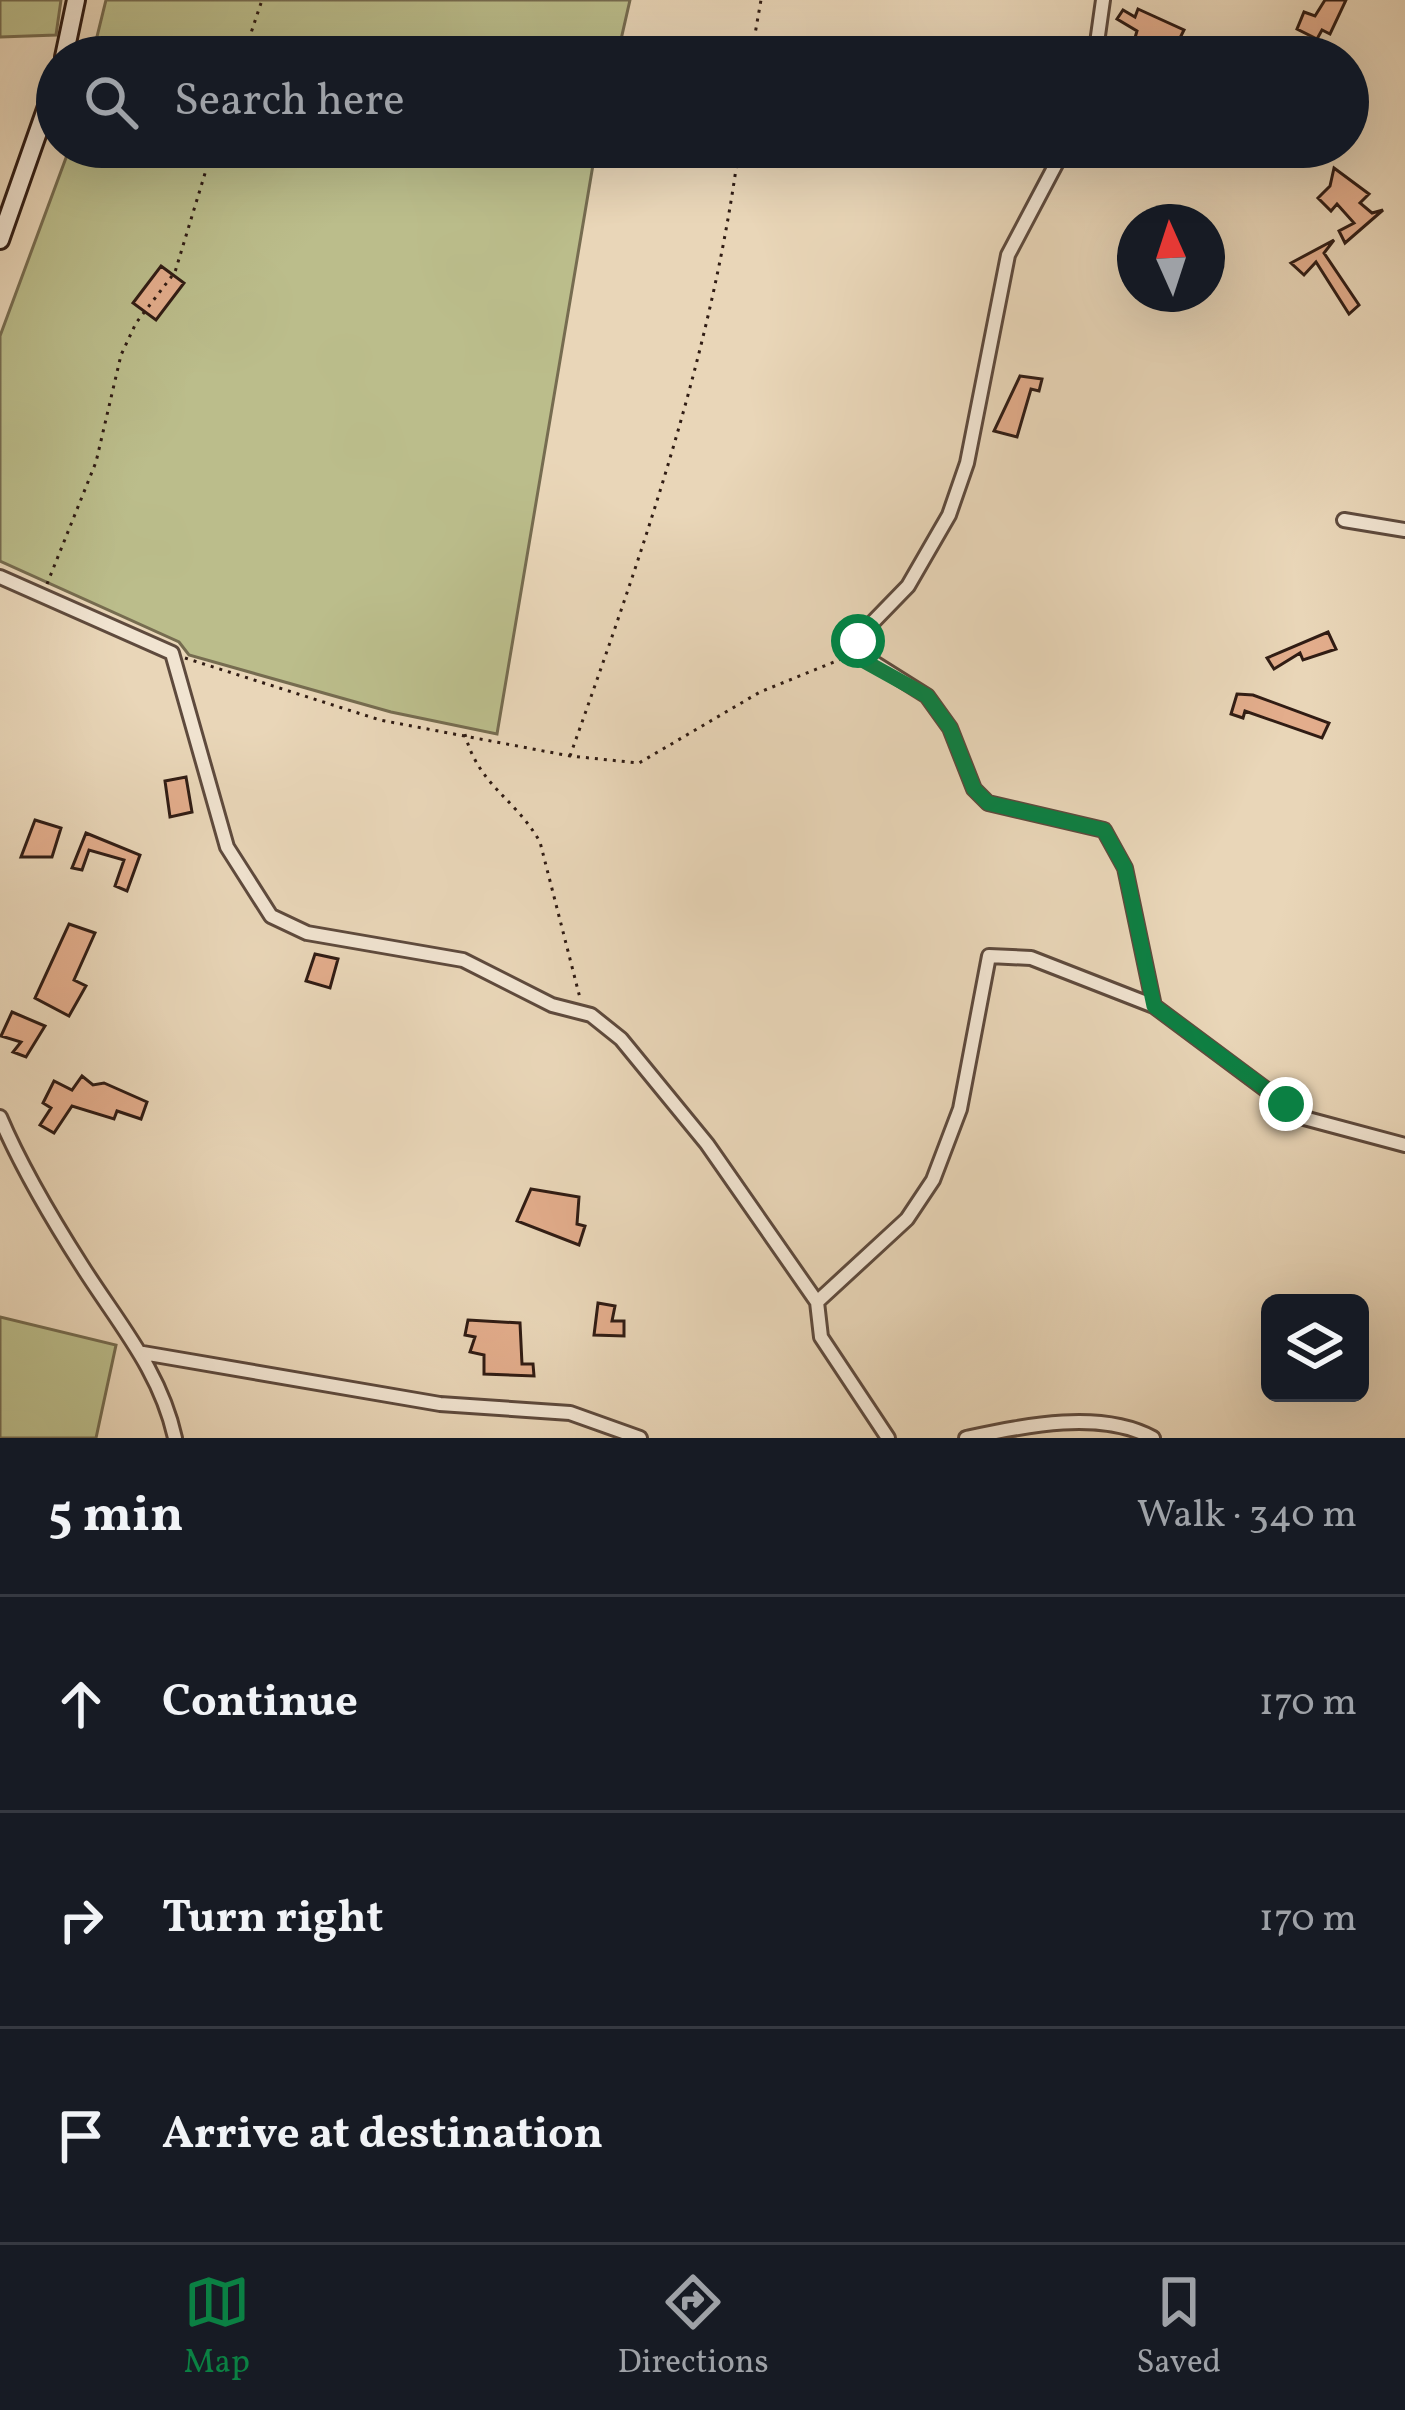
<!DOCTYPE html>
<meta charset="utf-8">
<style>
:root{--surface:#171b24;--page:#20242c;--text:#f1f3f6;--muted:#9ea1a6;--line:#363941;--accent:#0b8043}
body{margin:0;font-family:Vollkorn,serif;background:var(--page);color:var(--text)}
.controls{position:absolute;right:36px;bottom:36px;display:grid;overflow:hidden;border-radius:18px;box-shadow:0 12px 48px #0002}
.controls button{width:108px;height:108px;display:grid;place-items:center;padding:0;border:0;border-bottom:3px solid var(--line);background:var(--surface);color:var(--text);font:60px sans-serif}
.compass{position:absolute;left:1117px;top:204px;width:108px;height:108px;border-radius:50%;background:var(--surface);box-shadow:0 12px 48px #0002;rotate:357deg}
.stop{position:absolute;width:36px;height:36px;margin:-27px;border:9px solid #0b8043;border-radius:50%;background:#fff}
.stop.end{background:#0b8043;border-color:#fff;box-shadow:0 3px 12px #0008}
.list{margin:0;padding:0;list-style:none}
h2{display:flex;justify-content:space-between;align-items:center;height:156px;margin:0;padding:0 48px;font-size:51px}
h2 small{font-size:39px;font-weight:400;color:var(--muted)}
.list li{display:grid;grid-template-columns:78px 1fr auto;gap:36px;align-items:center;box-sizing:border-box;height:216px;padding:0 48px;border-top:3px solid var(--line)}
.list b{display:block;font-size:45px;white-space:nowrap}
.list em{font-size:39px;font-style:normal;color:var(--muted)}
.icon{flex:none;width:66px;height:66px;fill:none;stroke:currentColor;stroke-width:2;stroke-linecap:round;stroke-linejoin:round}
.map{position:relative;flex:none;width:1405px;height:1438px;overflow:hidden}
.search{position:absolute;background:var(--surface);box-shadow:0 12px 48px #0002;left:36px;right:36px;top:36px;height:132px;display:flex;align-items:center;gap:30px;box-sizing:border-box;padding:0 42px;border-radius:66px;color:var(--muted);font-size:45px}
.sheet{height:804px;background:var(--surface)}
nav{display:flex;justify-content:space-around;align-items:center;box-sizing:border-box;height:168px;border-top:3px solid var(--line);background:var(--surface);font-size:33px;color:var(--muted)}
nav a{display:grid;justify-items:center;gap:6px}
nav .on{color:var(--accent)}
.map>svg:first-child{display:block}
.green{fill:#bbbd8b;stroke:#766c50;stroke-width:3}
.building{fill:#e3ad8c;stroke:#301c14;stroke-width:3}
.lines{fill:none;stroke-linecap:round;stroke-linejoin:round}
.street-casing{stroke:#5e4a3d;stroke-width:18}
.secondary-casing{stroke:#301c14;stroke-width:22}
.path{stroke:#301c14;stroke-width:3;stroke-dasharray:3 6;stroke-linecap:butt}
.street{stroke:#f1e4d1;stroke-width:12}
.secondary{stroke:#f1e4d1;stroke-width:16}
.route{stroke:#0b8043;stroke-width:15}
</style>
<div class="map">
<svg width="1405" height="1438" viewBox="0 0 1405 1438">
<rect width="100%" height="100%" fill="#e9d6b8"/>
<filter id="stains"><feTurbulence type="fractalNoise" baseFrequency=".00167" numOctaves="4"/><feColorMatrix values="0 0 0 0 .2 0 0 0 0 .09 0 0 0 0 .02 0 0 0 .5 -.17"/></filter>
<radialGradient id="worn" r=".72"><stop offset=".6" stop-color="#630" stop-opacity="0"/><stop offset="1" stop-color="#630" stop-opacity=".3"/></radialGradient>
<path class="green" d="M 0,0 L 61,0 L 56,35 L 0,37 Z
M 106,0 L 630,0 L 617,57 L 92,57 Z
M 70,147 L 596,147 L 497,734 L 391,712 L 189,655 L 179,642 L 0,561 L 0,336 Z
M 0,1317 L 116,1345 L 96,1438 L 0,1438 Z"/>
<path class="building" d="M 1325,0 L 1346,0 L 1330,34 L 1322,30 L 1317,39 L 1297,29 L 1304,12 L 1315,16 Z
M 1138,9 L 1184,30 L 1176,46 L 1160,38 L 1153,40 L 1149,52 L 1132,48 L 1137,31 L 1117,19 L 1123,10 L 1135,17 Z
M 1334,168 L 1369,194 L 1360,203 L 1372,213 L 1383,210 L 1345,243 L 1339,231 L 1354,223 L 1337,204 L 1331,211 L 1318,198 L 1330,186 Z
M 1334,240 L 1324,253 L 1359,305 L 1349,314 L 1316,262 L 1304,275 L 1291,263 Z
M 161,266 L 184,283 L 156,320 L 133,303 Z
M 1020,376 L 1042,379 L 1039,391 L 1031,389 L 1017,437 L 994,431 Z
M 1328,632 L 1336,649 L 1303,660 L 1300,653 L 1274,669 L 1267,658 Z
M 1237,694 L 1253,695 L 1329,723 L 1322,738 L 1245,711 L 1243,718 L 1231,714 Z
M 186,777 L 192,812 L 170,817 L 165,781 Z
M 35,820 L 61,828 L 52,857 L 21,857 Z
M 86,833 L 140,855 L 127,891 L 115,886 L 124,860 L 89,850 L 82,870 L 72,868 Z
M 69,924 L 95,933 L 74,980 L 86,986 L 69,1016 L 35,998 Z
M 315,954 L 338,959 L 330,988 L 306,981 Z
M 12,1012 L 45,1026 L 26,1057 L 13,1052 L 21,1042 L 1,1036 Z
M 82,1076 L 93,1085 L 104,1083 L 147,1102 L 141,1119 L 117,1111 L 114,1119 L 72,1106 L 54,1133 L 40,1125 L 51,1108 L 43,1103 L 54,1081 L 72,1090 Z
M 531,1189 L 579,1197 L 577,1224 L 585,1226 L 579,1245 L 517,1221 Z
M 598,1303 L 615,1306 L 612,1321 L 624,1321 L 624,1336 L 594,1335 Z
M 468,1320 L 520,1323 L 522,1364 L 533,1364 L 534,1376 L 484,1374 L 484,1355 L 470,1352 L 475,1337 L 465,1335 Z"/>
<g class="lines">
<defs>
<path id="street" d="M 1095,57 L 1103,0
M 1065,147 L 1008,255 L 967,463 L 949,515 L 908,586 L 874,621 L 858,641 L 857,652 L 927,696 L 950,728 L 974,789 L 988,803 L 1104,830 L 1125,868 L 1154,1006
M 1344,520 L 1405,530
M 0,577 L 172,653 L 227,847 L 271,916 L 307,933 L 463,960 L 552,1005 L 591,1015 L 621,1039 L 707,1144 L 817,1302
M 0,1117 C 22,1169 52,1219 82,1266 C 118,1323 160,1370 175,1438
M 143,1353 L 440,1404 L 570,1413 L 640,1438
M 888,1438 L 821,1337 L 817,1302 L 907,1219 L 933,1180 L 960,1109 L 989,956 L 1031,958 L 1154,1006 L 1304,1118 L 1405,1145
M 966,1438 C 1023,1426 1100,1409 1153,1438"/>
<path id="secondary" d="M 64,57 L 76,0
M 0,240 L 57,78"/>
</defs>
<use href="#street" class="street-casing"/>
<use href="#secondary" class="secondary-casing"/>
<path class="path" d="M 243,57 L 262,0
M 751,57 L 761,0
M 47,584 L 96,462 L 121,355 L 136,323 L 175,272 L 213,147
M 185,658 L 380,720 L 570,756 L 639,763 L 760,692 L 844,658
M 465,734 C 478,785 515,798 540,842 L 580,998
M 570,756 C 640,559 712,356 739,147"/>
<use href="#street" class="street"/>
<use href="#secondary" class="secondary"/>
</g>
<g class="lines">
<path class="route" d="M 858,641 L 864,661 L 927,696 L 950,728 L 974,789 L 988,803 L 1104,830 L 1125,868 L 1154,1006 L 1286,1104"/>
</g>
<rect width="100%" height="100%" filter="url(#stains)"/>
<rect width="100%" height="100%" fill="url(#worn)"/>
</svg>
<div class="controls">
<button><svg class="icon" aria-label="layers" viewBox="0 0 24 24"><path d="M12 4l9 5-9 5-9-5zM3 14l9 5 9-5"/></svg></button>
</div>
<svg class="compass" viewBox="-18 -18 36 36"><path d="M0-13l5 13h-10z" fill="#e53935"/><path d="M0 13l5-13h-10z" fill="#9ea1a6"/></svg>
<div class="stop" style="left:858px;top:641px"></div>
<div class="stop end" style="left:1286px;top:1104px"></div>
<div class="search"><svg class="icon" aria-label="search" viewBox="0 0 24 24"><circle cx="10" cy="10" r="6"/><path d="M15 15l6 6"/></svg>Search here</div>
</div>
<section class="sheet">
<h2>5 min<small>Walk · 340 m</small></h2>
<ul class="list">
<li><svg class="icon" aria-label="ahead" viewBox="0 0 24 24"><path d="M12 20V5M6 11l6-6 6 6"/></svg><div><b>Continue</b></div><em>170 m</em></li>
<li><svg class="icon" aria-label="right" viewBox="0 0 24 24"><path d="M7 20v-9h11M14 6l5 5-5 5"/></svg><div><b>Turn right</b></div><em>170 m</em></li>
<li><svg class="icon" aria-label="arrive" viewBox="0 0 24 24"><path d="M6 21V4h12l-3 4 3 4H6"/></svg><div><b>Arrive at destination</b></div></li>
</ul>
</section>
<nav>
<a class="on"><svg class="icon" aria-label="map" viewBox="0 0 24 24"><path d="M3 6l6-2 6 2 6-2v14l-6 2-6-2-6 2zM9 4v14M15 6v14"/></svg>Map</a>
<a><svg class="icon" aria-label="directions" viewBox="0 0 24 24"><path d="M12 3l9 9-9 9-9-9zM9 14v-3h6M13 9l2 2-2 2"/></svg>Directions</a>
<a><svg class="icon" aria-label="saved" viewBox="0 0 24 24"><path d="M7 4h10v16l-5-4-5 4z"/></svg>Saved</a>
</nav>
